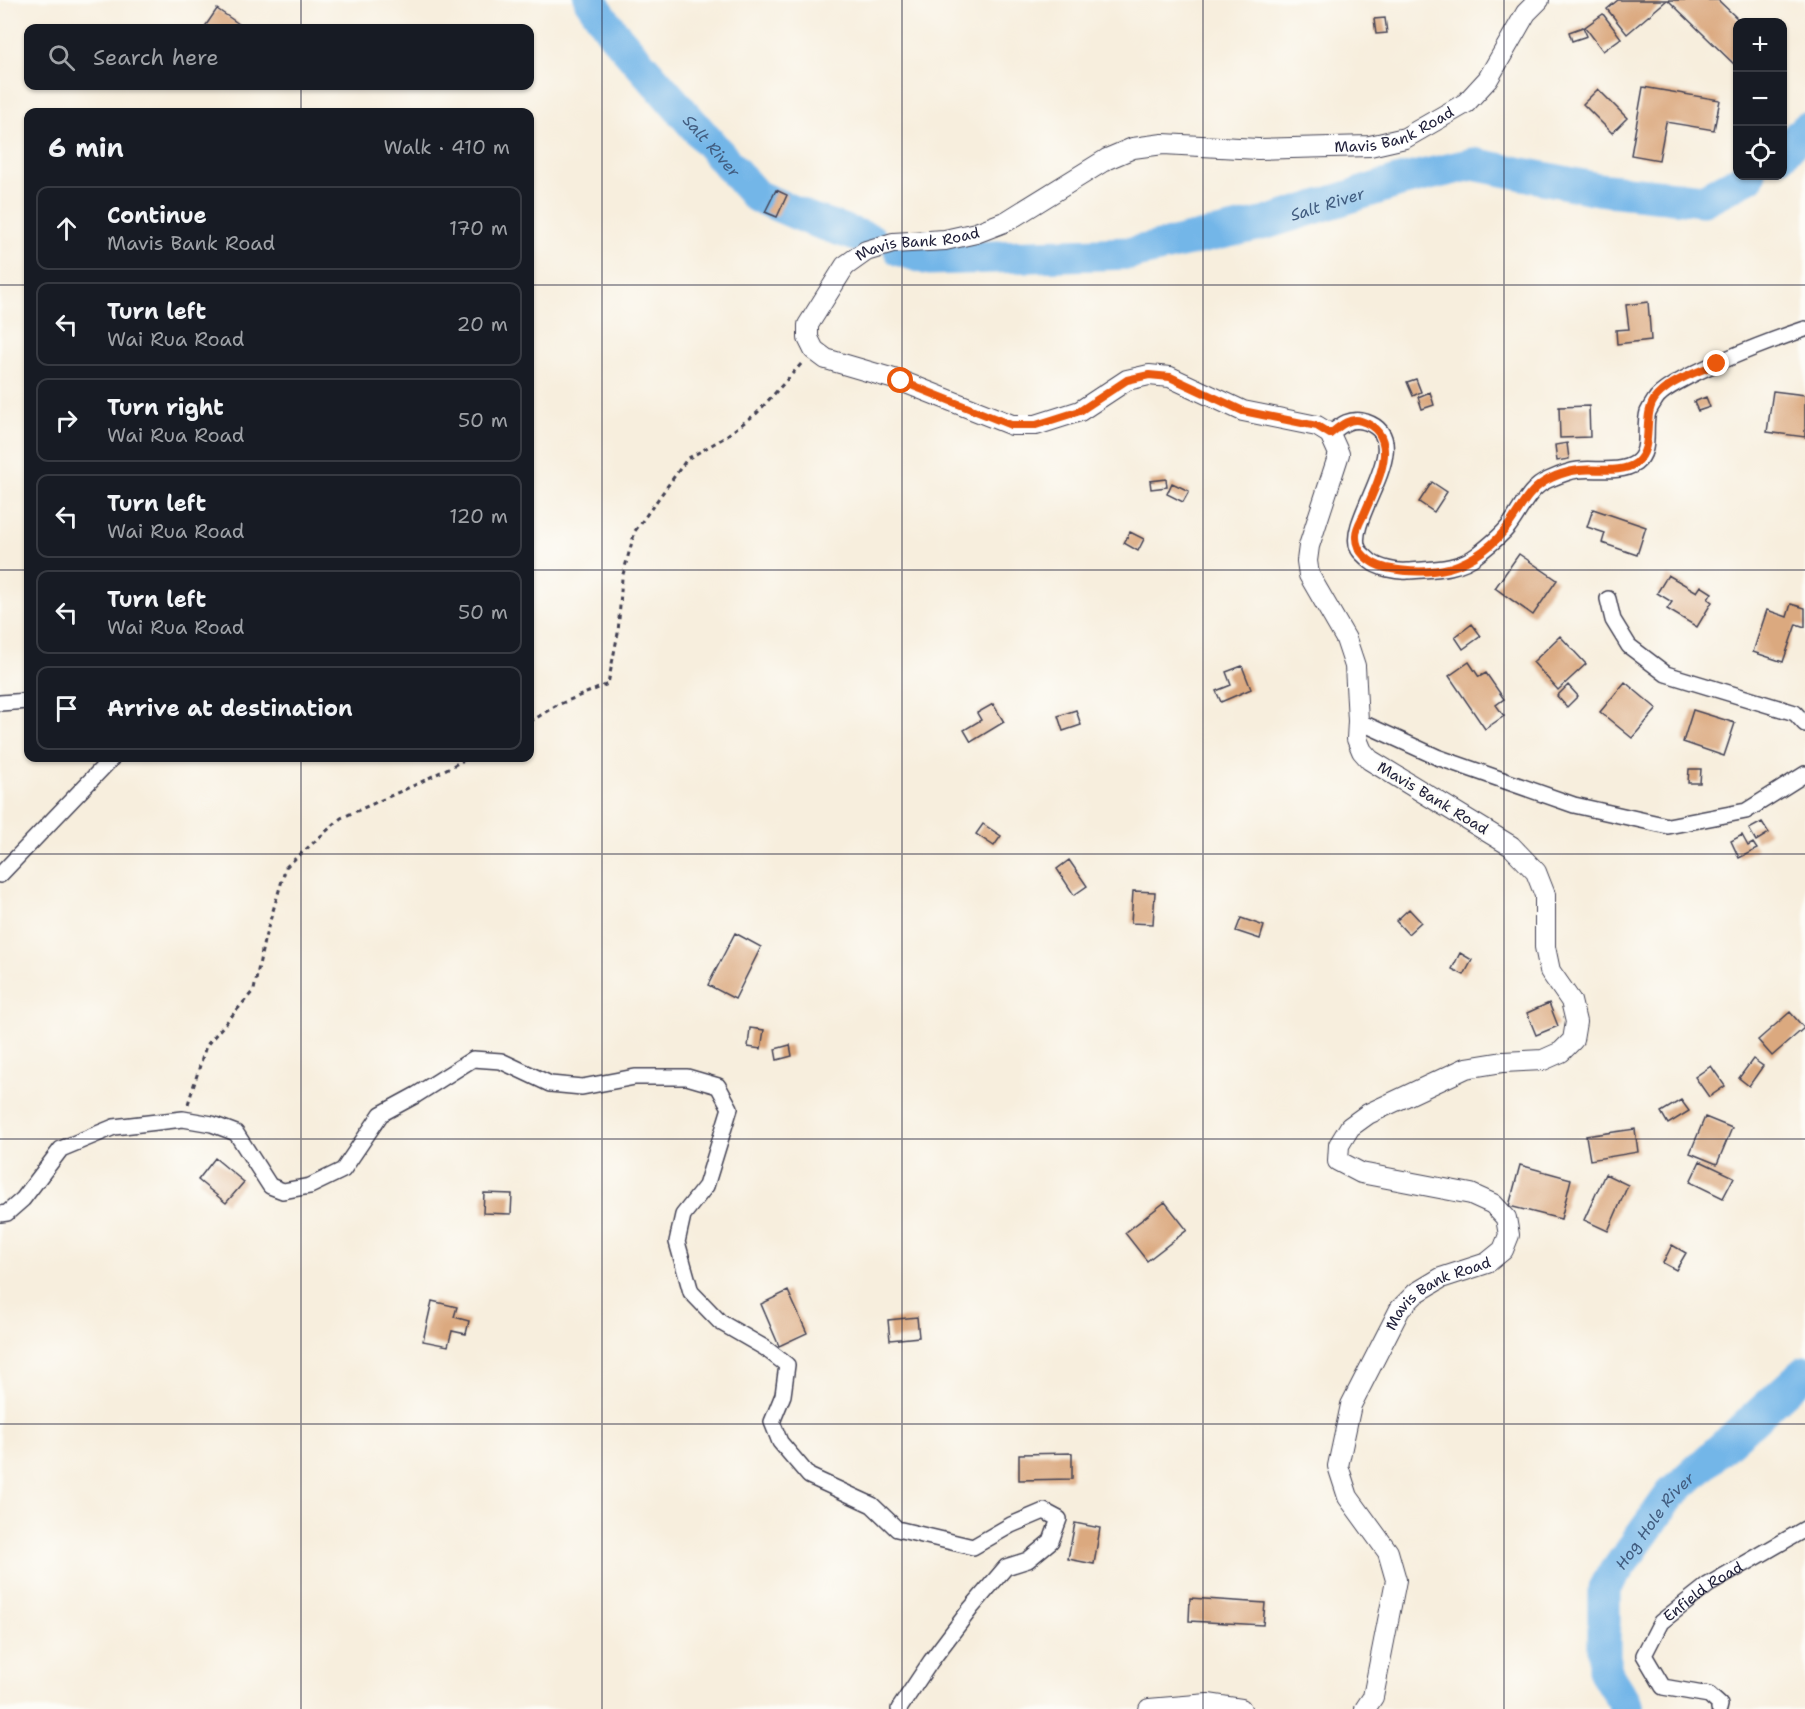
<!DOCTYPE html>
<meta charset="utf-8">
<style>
:root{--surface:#171b24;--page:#20242c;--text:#f1f3f6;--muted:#9ea1a6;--line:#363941}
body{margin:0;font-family:"Shantell Sans",sans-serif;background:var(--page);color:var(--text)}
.controls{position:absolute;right:18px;top:18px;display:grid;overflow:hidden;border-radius:12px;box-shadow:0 2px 4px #0004}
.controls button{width:54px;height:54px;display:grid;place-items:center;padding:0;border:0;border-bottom:2px solid var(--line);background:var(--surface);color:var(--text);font:30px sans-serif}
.stop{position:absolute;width:18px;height:18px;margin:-14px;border:4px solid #ea580c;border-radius:50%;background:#fff}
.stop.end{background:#ea580c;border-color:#fff;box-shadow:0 2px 6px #0008}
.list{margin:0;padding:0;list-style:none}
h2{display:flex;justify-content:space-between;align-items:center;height:78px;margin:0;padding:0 24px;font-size:26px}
h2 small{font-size:20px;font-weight:400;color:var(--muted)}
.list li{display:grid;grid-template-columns:39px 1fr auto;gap:18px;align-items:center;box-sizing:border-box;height:84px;margin:0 12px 12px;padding:0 12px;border:2px solid var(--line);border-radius:12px}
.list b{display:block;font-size:22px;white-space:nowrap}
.list p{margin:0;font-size:20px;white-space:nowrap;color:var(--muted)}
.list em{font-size:20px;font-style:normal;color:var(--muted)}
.icon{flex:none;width:33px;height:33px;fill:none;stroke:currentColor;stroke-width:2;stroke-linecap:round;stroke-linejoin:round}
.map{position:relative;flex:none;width:1805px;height:1709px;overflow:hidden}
.search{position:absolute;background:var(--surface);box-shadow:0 2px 4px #0004;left:24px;top:24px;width:510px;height:66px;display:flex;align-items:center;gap:15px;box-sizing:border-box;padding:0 21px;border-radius:12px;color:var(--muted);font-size:22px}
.panel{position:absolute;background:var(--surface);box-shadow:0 2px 4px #0004;left:24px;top:108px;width:510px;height:654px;border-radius:12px}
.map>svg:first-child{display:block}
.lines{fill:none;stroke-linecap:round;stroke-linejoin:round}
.river{stroke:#73b6e8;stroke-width:33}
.building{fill:#dba97f}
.minor-casing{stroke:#424153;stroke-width:18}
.tertiary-casing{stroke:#424153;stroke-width:22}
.path{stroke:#424153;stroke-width:3;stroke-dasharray:4.5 4.5;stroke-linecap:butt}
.minor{stroke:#fff;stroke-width:15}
.tertiary{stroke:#fff;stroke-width:20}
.route{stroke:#ea580c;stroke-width:8}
.grid{fill:none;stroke:#22223b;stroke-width:1.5;stroke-opacity:0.55}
.labels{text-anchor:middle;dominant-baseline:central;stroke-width:4.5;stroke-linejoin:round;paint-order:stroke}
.street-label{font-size:15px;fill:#22223b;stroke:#fdfcf7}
.water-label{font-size:16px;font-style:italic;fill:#425d80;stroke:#fdfcf7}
</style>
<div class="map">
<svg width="1805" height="1709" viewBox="0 0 1805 1709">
<rect width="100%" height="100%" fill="#fdfcf7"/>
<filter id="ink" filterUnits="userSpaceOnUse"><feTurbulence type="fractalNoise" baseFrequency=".0167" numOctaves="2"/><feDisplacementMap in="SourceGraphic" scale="12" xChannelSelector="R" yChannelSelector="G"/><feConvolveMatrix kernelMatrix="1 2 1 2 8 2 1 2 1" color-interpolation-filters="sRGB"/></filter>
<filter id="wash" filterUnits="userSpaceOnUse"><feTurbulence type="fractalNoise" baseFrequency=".008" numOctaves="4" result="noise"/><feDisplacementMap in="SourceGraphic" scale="24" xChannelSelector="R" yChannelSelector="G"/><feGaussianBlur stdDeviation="1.35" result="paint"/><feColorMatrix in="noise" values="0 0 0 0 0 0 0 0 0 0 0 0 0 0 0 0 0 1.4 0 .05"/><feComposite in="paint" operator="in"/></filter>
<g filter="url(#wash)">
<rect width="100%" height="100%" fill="#f7eedd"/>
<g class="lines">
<g class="river">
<path id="s1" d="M 590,0 L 613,33 L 756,196 L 812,220 L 871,240"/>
<path d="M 1782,154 L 1805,129"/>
<path id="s2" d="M 900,250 L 929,259 L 1132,253 L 1266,223 L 1400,181 L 1473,164 L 1598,189 L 1703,200 L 1749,176"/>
<path id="s3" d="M 1628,1709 L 1604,1670 L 1604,1588 L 1671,1494 L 1805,1372"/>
</g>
</g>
<g id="blocks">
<path class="building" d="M 1618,0 L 1667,0 L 1627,34 L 1607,9 Z
M 1668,0 L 1718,0 L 1741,22 L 1738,22 L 1738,68 Z
M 217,9 L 239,24 L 235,28 L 204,28 Z
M 1603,14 L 1621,38 L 1603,51 L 1585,27 Z
M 1385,18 L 1387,33 L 1376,34 L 1374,19 Z
M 1583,27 L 1587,36 L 1572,41 L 1569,32 Z
M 1643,87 L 1720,100 L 1714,130 L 1666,122 L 1659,160 L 1631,155 Z
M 1598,89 L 1627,118 L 1612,133 L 1583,104 Z
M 776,190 L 787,195 L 777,217 L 765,212 Z
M 1648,302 L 1651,340 L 1617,344 L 1616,330 L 1629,329 L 1626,305 Z
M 1416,379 L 1421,392 L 1413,396 L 1407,382 Z
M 1773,391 L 1805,395 L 1805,437 L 1767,432 Z
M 1430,392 L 1434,405 L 1422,409 L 1418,397 Z
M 1706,397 L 1710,407 L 1698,411 L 1694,402 Z
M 1589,406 L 1590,437 L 1560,438 L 1559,407 Z
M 1567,443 L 1569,459 L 1557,461 L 1555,445 Z
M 1166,479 L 1167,487 L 1151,489 L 1150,481 Z
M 1432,482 L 1447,492 L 1434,512 L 1419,502 Z
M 1172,483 L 1189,491 L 1183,502 L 1167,494 Z
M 1593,509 L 1646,527 L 1637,555 L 1602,543 L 1605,533 L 1587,527 Z
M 1130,532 L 1144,539 L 1138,551 L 1124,543 Z
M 1519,554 L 1557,580 L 1533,615 L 1495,588 Z
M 1668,575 L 1697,592 L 1701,586 L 1712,593 L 1708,599 L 1712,602 L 1697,627 L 1667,609 L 1672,602 L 1657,593 Z
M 1791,604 L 1805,608 L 1805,627 L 1796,624 L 1783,662 L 1753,652 L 1767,610 L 1787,617 Z
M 1472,624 L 1481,636 L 1463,649 L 1455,637 Z
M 1560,636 L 1586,664 L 1558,690 L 1533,662 Z
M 1469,662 L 1479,677 L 1486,673 L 1504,699 L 1496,705 L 1504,716 L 1485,729 L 1449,676 Z
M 1242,666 L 1251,689 L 1221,702 L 1216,691 L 1231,685 L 1226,672 Z
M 1625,682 L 1657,709 L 1632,738 L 1600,712 Z
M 1568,685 L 1578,696 L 1567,707 L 1557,696 Z
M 993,704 L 1004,722 L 971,742 L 964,730 L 981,720 L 977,713 Z
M 1076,710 L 1081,725 L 1063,731 L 1058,716 Z
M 1693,710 L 1735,723 L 1724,756 L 1683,742 Z
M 1689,769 L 1701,769 L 1700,783 L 1688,783 Z
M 1762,822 L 1769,833 L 1756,841 L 1749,829 Z
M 983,824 L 1001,836 L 994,846 L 976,834 Z
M 1742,835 L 1748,846 L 1753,843 L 1757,849 L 1739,858 L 1731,841 Z
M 1069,860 L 1087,886 L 1074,895 L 1057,869 Z
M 1133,891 L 1155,892 L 1153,924 L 1131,923 Z
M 1409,909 L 1421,922 L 1408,934 L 1396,921 Z
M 1241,918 L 1264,926 L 1260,939 L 1236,931 Z
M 735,933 L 761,947 L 735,999 L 708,985 Z
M 1460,953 L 1472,960 L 1464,975 L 1452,969 Z
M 1549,1003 L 1558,1026 L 1536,1035 L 1527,1013 Z
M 1790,1012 L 1804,1028 L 1772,1056 L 1758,1040 Z
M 750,1028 L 764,1030 L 761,1049 L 748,1047 Z
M 790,1045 L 792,1056 L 777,1060 L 775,1049 Z
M 1753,1059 L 1763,1066 L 1749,1086 L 1739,1078 Z
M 1711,1066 L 1725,1086 L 1709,1097 L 1695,1077 Z
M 1681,1100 L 1689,1111 L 1668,1124 L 1661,1112 Z
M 1705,1117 L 1732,1128 L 1717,1164 L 1690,1153 Z
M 1635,1129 L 1638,1152 L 1590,1160 L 1586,1136 Z
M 215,1158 L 244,1182 L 226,1203 L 198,1180 Z
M 1700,1161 L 1734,1177 L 1723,1198 L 1690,1182 Z
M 1520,1165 L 1571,1179 L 1561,1219 L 1509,1206 Z
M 1605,1174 L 1628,1185 L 1608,1231 L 1584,1220 Z
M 484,1193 L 512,1194 L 511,1214 L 483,1213 Z
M 1165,1202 L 1187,1230 L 1147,1261 L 1125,1233 Z
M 1672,1245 L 1686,1253 L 1676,1270 L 1663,1263 Z
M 788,1291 L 807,1333 L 779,1346 L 761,1304 Z
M 432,1301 L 457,1307 L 454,1317 L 469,1321 L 466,1334 L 452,1331 L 448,1346 L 423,1341 Z
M 917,1317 L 919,1337 L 890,1340 L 888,1320 Z
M 1072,1453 L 1072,1479 L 1019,1480 L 1019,1454 Z
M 1075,1523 L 1100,1528 L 1094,1564 L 1068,1559 Z
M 1190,1598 L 1265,1603 L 1263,1625 L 1189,1621 Z"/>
</g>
</g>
<g filter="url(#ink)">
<use href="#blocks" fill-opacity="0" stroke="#424153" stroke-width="1.5"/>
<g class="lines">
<defs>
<g id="minor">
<path d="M 1330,434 C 1341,425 1350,417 1366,422 C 1419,440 1345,519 1358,548 C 1359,552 1366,557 1370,561 C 1378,568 1397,572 1408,571 C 1432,569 1458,570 1477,555 C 1488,546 1499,538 1508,527 C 1521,511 1528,488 1548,480 C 1557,476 1568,471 1578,470 C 1596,468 1620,474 1636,463 C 1652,451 1643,428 1648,412 C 1650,408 1653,403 1655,400 C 1666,379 1778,338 1805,329"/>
<path d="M 1608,599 L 1613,620 L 1629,646 L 1666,674 L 1795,713 L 1805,724"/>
<path d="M 0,703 L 28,701"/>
<path d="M 1358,721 L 1437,757 L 1574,805 L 1668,826 L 1746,811 L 1805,774"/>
<path d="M 0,875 L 112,758"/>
<path d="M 0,1214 L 7,1213 L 23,1199 L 61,1149 L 114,1127 L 183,1119 L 212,1124 L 236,1133 L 270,1186 L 283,1191 L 310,1186 L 343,1170 L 381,1114 L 416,1095 L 473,1059 L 501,1061 L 550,1084 L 582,1087 L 635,1077 L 687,1077 L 718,1086 L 730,1108 L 706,1186 L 683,1215 L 677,1242 L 691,1292 L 720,1322 L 765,1348 L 787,1365 L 783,1395 L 772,1422 L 780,1442 L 809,1476 L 872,1505 L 897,1529 L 973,1547 L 1011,1525 L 1044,1511 L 1059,1519 L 1051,1541 L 1028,1560 L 1006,1567 L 971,1608 L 931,1661 L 899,1709"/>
<path id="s4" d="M 1719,1709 L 1720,1705 L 1709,1695 L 1663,1687 L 1644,1655 L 1661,1622 L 1708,1585 L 1805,1529"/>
</g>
<g id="tertiary">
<path d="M 1149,1709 L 1208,1704 L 1241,1709"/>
<path id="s5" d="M 1365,1709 L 1373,1697 L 1396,1580 L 1388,1552 L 1348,1497 L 1338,1466 L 1351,1405 L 1400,1309 L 1416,1293 L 1441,1278 L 1487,1263 L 1503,1250 L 1509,1235 L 1506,1218 L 1493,1204 L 1471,1194 L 1361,1173 L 1338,1161 L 1339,1145 L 1350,1127 L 1368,1114 L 1466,1068 L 1503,1062 L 1543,1060 L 1561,1052 L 1573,1040 L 1576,1022 L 1571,1001 L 1550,971 L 1545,947 L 1545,895 L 1536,872 L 1511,846 L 1370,760 L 1362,751 L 1357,739 L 1358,721 L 1355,666 L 1346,639 L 1309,575 L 1307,561 L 1309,546 L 1339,454 L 1330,434 L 1317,426 L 1243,411 L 1170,377 L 1149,375 L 1127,380 L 1080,411 L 1036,425 L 1012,425 L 901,381 L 826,359 L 814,350 L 808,338 L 808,325 L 845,266 L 866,251 L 893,243 L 945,240 L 976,233 L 1007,221 L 1107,159 L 1133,148 L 1163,144 L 1258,149 L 1370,146 L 1405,138 L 1466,103 L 1488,79 L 1526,13 L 1539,0"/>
</g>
</defs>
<use href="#minor" class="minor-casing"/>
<use href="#tertiary" class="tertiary-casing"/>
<path class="path" d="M 530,722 L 555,706 L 608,684 L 618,633 L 622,578 L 635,531 L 687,459 L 722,439 L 757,413 L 802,363
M 188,1104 L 206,1046 L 254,990 L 264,941 L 286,867 L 341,818 L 417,784 L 468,758"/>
<use href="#minor" class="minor"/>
<use href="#tertiary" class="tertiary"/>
</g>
</g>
<g class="lines" filter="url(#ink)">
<path class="route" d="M 901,381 L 1011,425 L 1036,425 L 1080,411 L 1127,380 L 1149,375 L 1170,377 L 1243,411 L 1317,426 L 1330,434 C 1339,427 1349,417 1361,421 C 1404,435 1376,485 1364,514 C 1361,520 1356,528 1356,535 C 1355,552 1370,564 1386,568 C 1406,572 1429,573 1449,568 C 1473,561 1496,544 1510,523 C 1520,509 1529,491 1544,482 C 1553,476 1568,471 1579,470 C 1597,468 1621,474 1636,463 C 1656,447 1640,414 1657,396 C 1672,380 1697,372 1717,364"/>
</g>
<path class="grid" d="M 301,0 L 301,28M 602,0 L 602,1709M 902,0 L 902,1709M 1203,0 L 1203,1709M 1504,0 L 1504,1709M 301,86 L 301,112M 0,285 L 28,285M 530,285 L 1805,285M 0,570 L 28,570M 530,570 L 1805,570M 301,758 L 301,1709M 0,854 L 1805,854M 0,1139 L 1805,1139M 0,1424 L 1805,1424"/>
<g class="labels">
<g class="street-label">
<text stroke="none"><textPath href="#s5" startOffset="3010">Mavis Bank Road</textPath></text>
<text stroke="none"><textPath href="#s5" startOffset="2506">Mavis Bank Road</textPath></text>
<text transform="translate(1433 798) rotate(31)">Mavis Bank Road</text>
<text stroke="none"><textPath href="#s5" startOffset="474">Mavis Bank Road</textPath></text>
<text stroke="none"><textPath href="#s4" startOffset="192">Enfield Road</textPath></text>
</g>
<g class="water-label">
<text stroke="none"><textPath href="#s1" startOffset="190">Salt River</textPath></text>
<text stroke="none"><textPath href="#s2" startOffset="435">Salt River</textPath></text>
<text stroke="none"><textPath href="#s3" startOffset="212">Hog Hole River</textPath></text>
</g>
</g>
</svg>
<div class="controls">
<button>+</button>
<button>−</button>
<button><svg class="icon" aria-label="locate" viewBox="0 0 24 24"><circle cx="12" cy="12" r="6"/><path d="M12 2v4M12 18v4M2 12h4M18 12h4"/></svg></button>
</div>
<div class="stop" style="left:901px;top:381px"></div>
<div class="stop end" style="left:1717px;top:364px"></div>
<div class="search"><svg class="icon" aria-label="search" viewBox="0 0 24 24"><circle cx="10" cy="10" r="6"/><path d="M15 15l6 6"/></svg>Search here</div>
<section class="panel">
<h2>6 min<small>Walk · 410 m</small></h2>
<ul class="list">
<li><svg class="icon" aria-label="ahead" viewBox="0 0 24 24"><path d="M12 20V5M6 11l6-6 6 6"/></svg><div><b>Continue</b><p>Mavis Bank Road</p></div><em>170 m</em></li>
<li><svg class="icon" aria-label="left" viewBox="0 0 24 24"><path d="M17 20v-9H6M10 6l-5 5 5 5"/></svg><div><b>Turn left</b><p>Wai Rua Road</p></div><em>20 m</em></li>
<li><svg class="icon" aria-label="right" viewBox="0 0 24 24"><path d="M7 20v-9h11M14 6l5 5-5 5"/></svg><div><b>Turn right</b><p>Wai Rua Road</p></div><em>50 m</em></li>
<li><svg class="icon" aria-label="left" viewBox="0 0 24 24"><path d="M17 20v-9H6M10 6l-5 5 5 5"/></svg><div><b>Turn left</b><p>Wai Rua Road</p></div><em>120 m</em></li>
<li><svg class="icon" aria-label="left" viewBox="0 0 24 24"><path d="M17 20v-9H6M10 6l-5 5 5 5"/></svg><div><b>Turn left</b><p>Wai Rua Road</p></div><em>50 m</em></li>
<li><svg class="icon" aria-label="arrive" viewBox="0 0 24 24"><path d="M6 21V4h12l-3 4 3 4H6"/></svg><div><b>Arrive at destination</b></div></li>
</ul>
</section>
</div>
